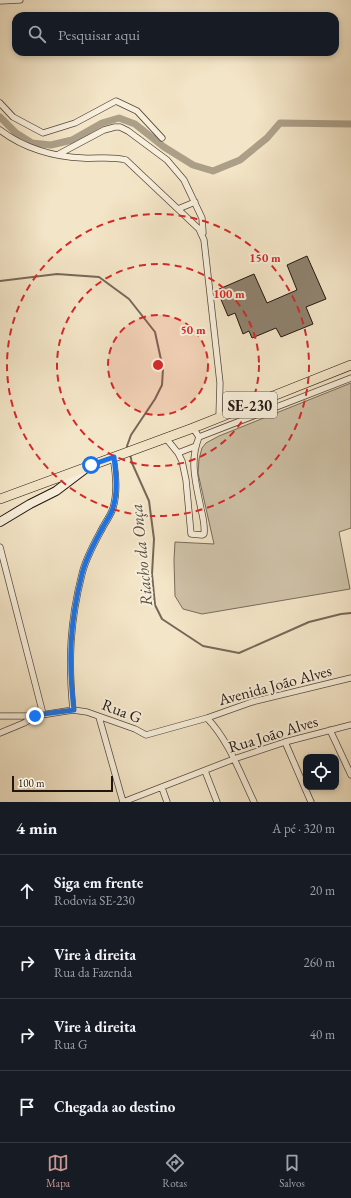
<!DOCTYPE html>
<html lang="pt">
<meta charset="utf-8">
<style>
:root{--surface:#171b24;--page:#20242c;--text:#f1f3f6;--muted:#9ea1a6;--line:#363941;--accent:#c59692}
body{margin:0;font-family:"EB Garamond",serif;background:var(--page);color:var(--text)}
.controls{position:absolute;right:12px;bottom:12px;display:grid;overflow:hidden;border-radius:8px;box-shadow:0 2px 6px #0003}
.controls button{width:36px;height:36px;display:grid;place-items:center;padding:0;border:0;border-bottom:1px solid var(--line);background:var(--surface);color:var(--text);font:20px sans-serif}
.scale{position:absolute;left:12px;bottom:10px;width:101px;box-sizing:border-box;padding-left:4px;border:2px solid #22160f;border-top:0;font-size:11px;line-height:14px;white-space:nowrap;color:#22160f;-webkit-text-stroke:3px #f7eedb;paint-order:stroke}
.stop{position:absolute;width:12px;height:12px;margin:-9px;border:3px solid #1a73e8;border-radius:50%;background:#fff}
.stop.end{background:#1a73e8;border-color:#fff;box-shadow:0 1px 4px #0008}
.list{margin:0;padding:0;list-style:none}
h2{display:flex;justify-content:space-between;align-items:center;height:52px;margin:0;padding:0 16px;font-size:17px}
h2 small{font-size:13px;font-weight:400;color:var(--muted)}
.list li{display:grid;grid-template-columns:26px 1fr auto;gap:12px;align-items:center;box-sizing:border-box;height:72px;padding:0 16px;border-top:1px solid var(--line)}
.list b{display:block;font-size:15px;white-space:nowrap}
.list p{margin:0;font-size:13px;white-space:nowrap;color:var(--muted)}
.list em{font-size:13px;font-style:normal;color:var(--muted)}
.icon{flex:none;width:22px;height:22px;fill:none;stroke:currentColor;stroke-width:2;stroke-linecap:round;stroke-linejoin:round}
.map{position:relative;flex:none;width:351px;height:802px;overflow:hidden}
.search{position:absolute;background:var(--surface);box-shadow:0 2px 6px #0003;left:12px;right:12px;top:12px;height:44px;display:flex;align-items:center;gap:10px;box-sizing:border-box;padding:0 14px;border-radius:12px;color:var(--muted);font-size:15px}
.sheet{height:340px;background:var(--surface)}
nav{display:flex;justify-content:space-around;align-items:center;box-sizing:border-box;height:56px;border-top:1px solid var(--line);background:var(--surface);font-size:11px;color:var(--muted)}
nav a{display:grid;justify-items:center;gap:2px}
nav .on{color:var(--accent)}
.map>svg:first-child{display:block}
.green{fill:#cfc2a8;stroke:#786c5c}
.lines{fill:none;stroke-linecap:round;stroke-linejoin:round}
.stream{stroke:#756858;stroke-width:2}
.canal{stroke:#ac9f88;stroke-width:7}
.building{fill:#8f826f;stroke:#22160f}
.street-casing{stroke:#564a3d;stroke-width:7}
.secondary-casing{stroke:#22160f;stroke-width:10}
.primary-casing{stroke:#22160f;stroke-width:10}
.street{stroke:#f7eedb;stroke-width:5.5}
.secondary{stroke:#f7eedb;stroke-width:8}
.primary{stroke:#f3e5c7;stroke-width:9}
.route{stroke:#1a73e8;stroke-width:5}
.ring{fill:none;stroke:#d62828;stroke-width:2;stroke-dasharray:7 5}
.labels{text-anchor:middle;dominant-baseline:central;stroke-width:4;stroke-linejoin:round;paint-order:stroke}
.shield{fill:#f7eedb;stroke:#62574c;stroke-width:1}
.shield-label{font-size:15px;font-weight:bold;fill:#22160f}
.street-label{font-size:16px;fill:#22160f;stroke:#f7eedb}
.water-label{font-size:17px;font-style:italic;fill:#594d3f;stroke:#f7eedb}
.centre{fill:#d62828;stroke:#f7eedb;stroke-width:2}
.ring-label{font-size:12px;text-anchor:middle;font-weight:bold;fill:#d62828;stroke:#f7eedb;stroke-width:4;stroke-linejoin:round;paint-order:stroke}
</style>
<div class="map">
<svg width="351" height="802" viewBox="0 0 351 802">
<rect width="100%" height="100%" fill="#f3e5c7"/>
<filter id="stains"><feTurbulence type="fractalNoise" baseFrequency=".005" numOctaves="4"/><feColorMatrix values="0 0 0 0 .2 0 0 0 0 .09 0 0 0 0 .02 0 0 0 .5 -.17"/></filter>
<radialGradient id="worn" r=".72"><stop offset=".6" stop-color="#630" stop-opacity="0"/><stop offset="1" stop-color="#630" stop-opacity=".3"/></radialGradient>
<path class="green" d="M 351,383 L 351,528 L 339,532 L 350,589 L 202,614 L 183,609 L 175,596 L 174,560 L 175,542 L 214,544 L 198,473 L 199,459 L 202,448 L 206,443 L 219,436 Z"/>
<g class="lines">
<path class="stream" d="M 0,281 L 57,274 L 99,277 L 129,299 L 155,332 L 163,369 L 162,385 L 155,399 L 131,435 L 127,446 L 128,450
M 130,454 L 132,463 L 149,501 L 154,539 L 152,574 L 155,605 L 162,619 L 203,646 L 239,653 L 309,622 L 341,614 L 351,613"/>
<path class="canal" d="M 0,117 L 16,133 L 32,143 L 51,145 L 72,140 L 102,123 L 119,118 L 135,124 L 164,147 L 193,165 L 213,171 L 240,160 L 267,138 L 280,123 L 351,124"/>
</g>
<path class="building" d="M 307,256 L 326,299 L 306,307 L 313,324 L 281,337 L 276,328 L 252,338 L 249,331 L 243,334 L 235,313 L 228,316 L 217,290 L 254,274 L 267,303 L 297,290 L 287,265 Z"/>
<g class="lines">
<defs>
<path id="street" d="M 0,1 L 20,0
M 0,103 L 13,117 L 43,133 L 75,123 L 116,101 L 137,111 L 162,138
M 0,130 C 23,148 54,157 83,158 C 97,159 112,156 126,160 L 199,229 L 204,240 L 220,383 L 219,417
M 59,154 L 104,130 L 115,127 L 120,127 L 128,131 L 167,160 L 184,180 L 202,218 L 203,233
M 178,209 L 195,202
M 165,437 L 178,453 L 182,461 L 186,480 L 191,534 L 202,535 L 204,534 C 205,526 203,517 201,509 C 196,483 189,462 199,437 L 193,428
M 199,437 L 351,378
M 178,453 L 196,446
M 0,547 L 43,714
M 73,710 C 68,661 70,621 82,574 C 86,557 95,542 103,527 C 106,521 111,515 113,508 C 118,492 116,474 113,457
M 0,716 L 35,716 L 73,710 L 87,712 L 135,729 L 146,735 L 207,718 C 229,741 240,773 254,802
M 99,717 L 123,802
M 207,718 L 252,702 L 351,678
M 330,730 L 351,775
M 0,733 L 24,723 L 35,717
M 285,742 L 311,802
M 205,771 L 217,802
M 162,788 L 167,802
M 123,802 L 234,759 L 285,742 L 351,725"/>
<path id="secondary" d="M 0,522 L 30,504 L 56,491 L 85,469"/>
<path id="primary" d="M 0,499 L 193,428 L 351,365"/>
</defs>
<use href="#street" class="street-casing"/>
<use href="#secondary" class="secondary-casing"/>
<use href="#primary" class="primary-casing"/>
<use href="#street" class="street"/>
<use href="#secondary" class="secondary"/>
<use href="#primary" class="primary"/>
</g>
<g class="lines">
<path class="route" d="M 35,716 L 43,714 L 74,710 C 68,661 70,621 82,574 C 86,557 95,542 103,527 C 106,521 111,515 113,508 C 118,492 116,474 114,457 L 91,465"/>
</g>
<circle cx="158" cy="365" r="50" fill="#d62828" fill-opacity=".12"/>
<g class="ring">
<circle cx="158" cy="365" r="50"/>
<circle cx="158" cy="365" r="101"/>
<circle cx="158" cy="365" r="151"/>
</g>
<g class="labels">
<rect class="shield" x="223" y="392" width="54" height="26" rx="3"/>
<g class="shield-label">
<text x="250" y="405">SE-230</text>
</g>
<g class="street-label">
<text transform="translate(275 685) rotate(-15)">Avenida João Alves</text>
<text transform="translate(122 711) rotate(21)">Rua G</text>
<text transform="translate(273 734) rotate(-17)">Rua João Alves</text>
</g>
<g class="water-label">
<text transform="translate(141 555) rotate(-96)">Riacho da Onça</text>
</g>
</g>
<circle cx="158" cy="365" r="6" class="centre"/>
<g class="ring-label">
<text x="265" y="262">150 m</text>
<text x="229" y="298">100 m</text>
<text x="193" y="334">50 m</text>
</g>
<rect width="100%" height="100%" filter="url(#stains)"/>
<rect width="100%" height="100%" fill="url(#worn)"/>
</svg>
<div class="controls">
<button><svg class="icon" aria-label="locate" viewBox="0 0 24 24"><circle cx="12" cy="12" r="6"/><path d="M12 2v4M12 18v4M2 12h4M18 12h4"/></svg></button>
</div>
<div class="scale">100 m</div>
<div class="stop" style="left:91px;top:465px"></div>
<div class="stop end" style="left:35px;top:716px"></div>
<div class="search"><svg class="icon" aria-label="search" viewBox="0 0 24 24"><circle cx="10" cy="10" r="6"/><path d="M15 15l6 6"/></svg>Pesquisar aqui</div>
</div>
<section class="sheet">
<h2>4 min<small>A pé · 320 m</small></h2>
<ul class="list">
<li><svg class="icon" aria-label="ahead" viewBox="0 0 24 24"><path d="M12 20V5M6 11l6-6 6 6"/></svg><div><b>Siga em frente</b><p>Rodovia SE-230</p></div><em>20 m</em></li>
<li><svg class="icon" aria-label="right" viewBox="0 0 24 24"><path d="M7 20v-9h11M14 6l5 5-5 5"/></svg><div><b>Vire à direita</b><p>Rua da Fazenda</p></div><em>260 m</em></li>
<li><svg class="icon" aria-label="right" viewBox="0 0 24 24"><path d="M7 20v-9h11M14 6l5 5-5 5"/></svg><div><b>Vire à direita</b><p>Rua G</p></div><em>40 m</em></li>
<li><svg class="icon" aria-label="arrive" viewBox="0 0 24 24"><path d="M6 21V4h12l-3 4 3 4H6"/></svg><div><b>Chegada ao destino</b></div></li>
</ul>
</section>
<nav>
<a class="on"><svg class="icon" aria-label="map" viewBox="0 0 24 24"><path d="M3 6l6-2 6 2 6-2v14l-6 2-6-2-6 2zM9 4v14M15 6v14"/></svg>Mapa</a>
<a><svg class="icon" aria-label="directions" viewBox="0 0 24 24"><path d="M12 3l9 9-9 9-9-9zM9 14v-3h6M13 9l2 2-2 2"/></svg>Rotas</a>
<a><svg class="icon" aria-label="saved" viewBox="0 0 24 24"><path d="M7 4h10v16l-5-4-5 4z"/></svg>Salvos</a>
</nav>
